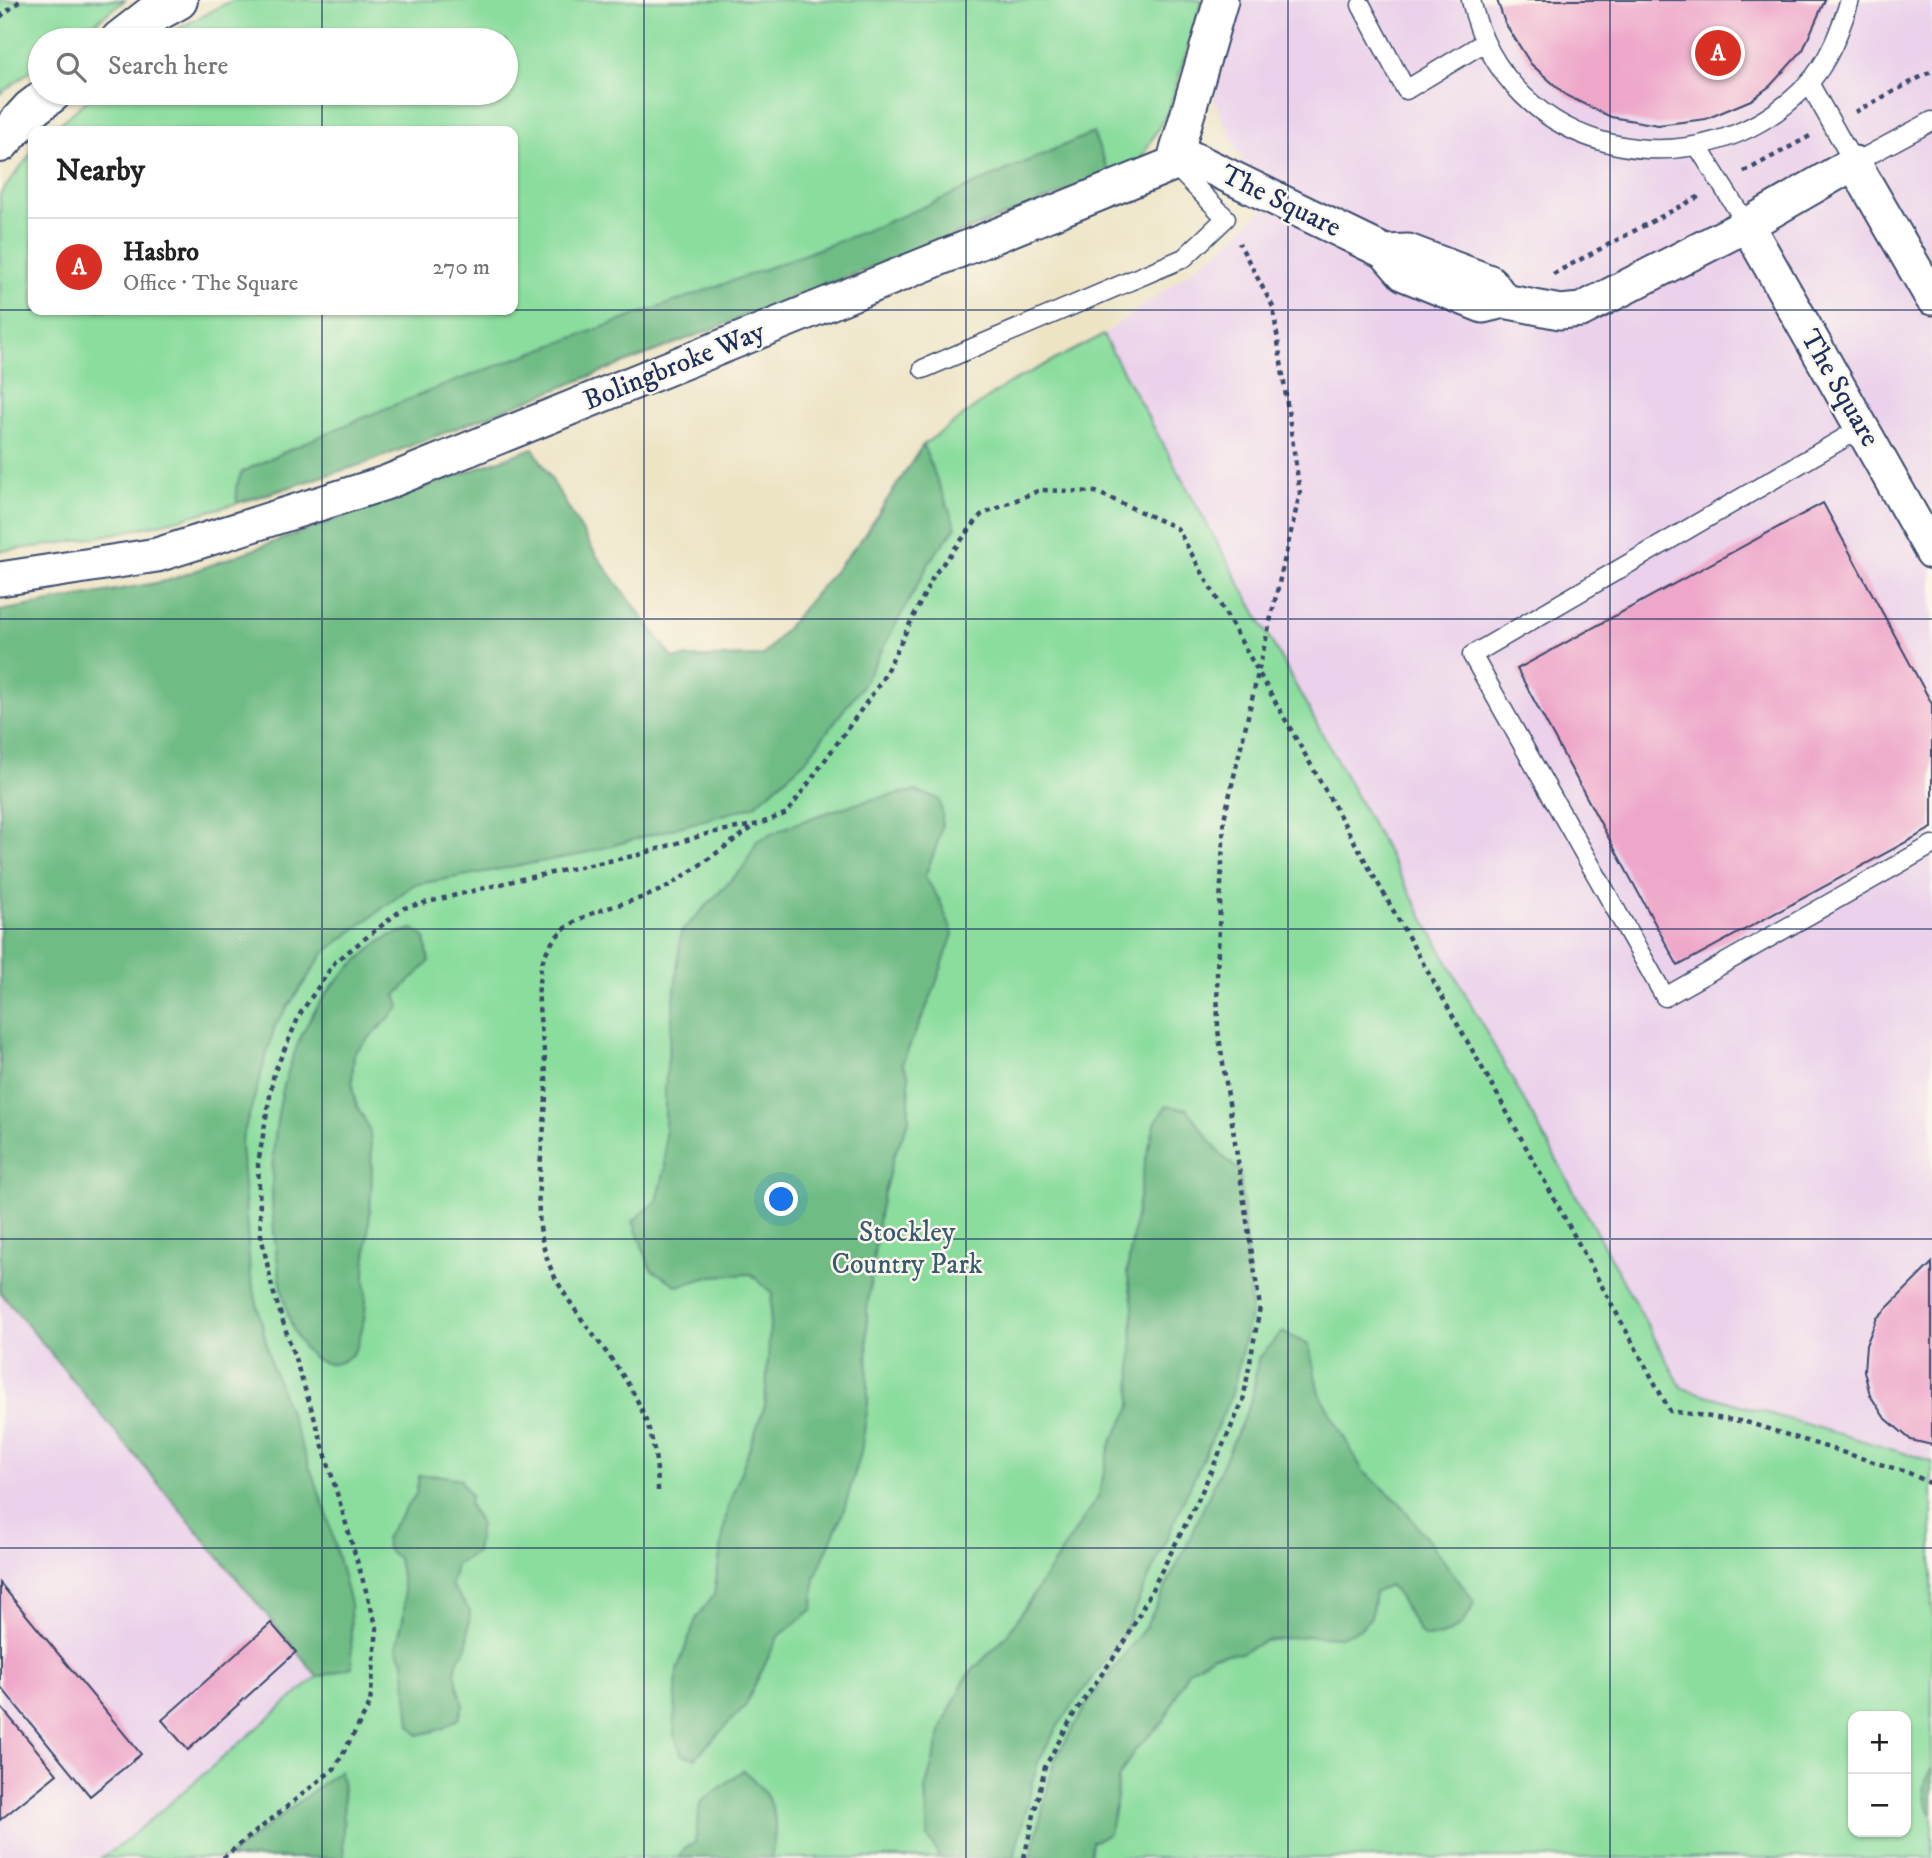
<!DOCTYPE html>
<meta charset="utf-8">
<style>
:root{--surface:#fff;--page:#f6f6f6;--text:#222;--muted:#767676;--line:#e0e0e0;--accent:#d93025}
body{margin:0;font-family:"IM FELL DW Pica",serif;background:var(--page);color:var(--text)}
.controls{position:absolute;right:21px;bottom:21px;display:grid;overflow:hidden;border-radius:14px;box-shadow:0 2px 5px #0004}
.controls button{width:63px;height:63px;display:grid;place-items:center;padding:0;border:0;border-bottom:2px solid var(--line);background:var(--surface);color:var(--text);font:35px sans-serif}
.you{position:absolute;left:782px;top:1200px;width:24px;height:24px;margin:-18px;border:5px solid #fff;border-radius:50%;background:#1a73e8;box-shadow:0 0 0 10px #1a73e833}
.badge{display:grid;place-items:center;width:46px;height:46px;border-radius:50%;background:var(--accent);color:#fff;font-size:23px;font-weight:700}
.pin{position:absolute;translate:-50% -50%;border:4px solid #fff;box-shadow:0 2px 7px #0006}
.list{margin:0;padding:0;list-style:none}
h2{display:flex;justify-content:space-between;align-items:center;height:91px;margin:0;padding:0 28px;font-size:30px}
h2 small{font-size:23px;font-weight:400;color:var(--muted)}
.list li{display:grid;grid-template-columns:46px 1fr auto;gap:21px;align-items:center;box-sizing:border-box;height:98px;padding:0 28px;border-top:2px solid var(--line)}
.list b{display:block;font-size:26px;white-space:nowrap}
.list p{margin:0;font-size:23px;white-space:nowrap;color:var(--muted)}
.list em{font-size:23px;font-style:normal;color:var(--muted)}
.icon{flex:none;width:38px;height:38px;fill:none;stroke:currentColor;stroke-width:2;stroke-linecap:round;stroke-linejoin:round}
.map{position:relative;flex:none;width:1932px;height:1858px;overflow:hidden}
.search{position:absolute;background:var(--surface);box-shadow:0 2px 5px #0004;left:28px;top:28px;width:490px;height:77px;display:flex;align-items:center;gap:18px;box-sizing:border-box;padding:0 24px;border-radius:38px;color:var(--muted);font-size:26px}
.panel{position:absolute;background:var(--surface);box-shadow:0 2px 5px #0004;left:28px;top:126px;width:490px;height:189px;border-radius:14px}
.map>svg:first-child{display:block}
.built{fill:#ebd1eb}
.green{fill:#8bdd9e;stroke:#53867e;stroke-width:2;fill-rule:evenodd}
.forest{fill:#70bc85;stroke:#467672;stroke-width:2}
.building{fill:#eea6c9}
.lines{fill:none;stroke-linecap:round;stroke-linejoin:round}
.lane-casing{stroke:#3a4a6d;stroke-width:21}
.street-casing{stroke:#3a4a6d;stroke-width:37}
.primary-casing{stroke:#3a4a6d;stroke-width:42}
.path{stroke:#3a4a6d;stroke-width:4.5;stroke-dasharray:5 5;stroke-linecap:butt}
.lane{stroke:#fff;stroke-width:18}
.street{stroke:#fff;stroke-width:33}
.primary{stroke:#fff;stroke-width:38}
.grid{fill:none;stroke:#1b2f5e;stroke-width:2;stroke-opacity:0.55}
.labels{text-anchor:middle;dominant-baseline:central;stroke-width:5;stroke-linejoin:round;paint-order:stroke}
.street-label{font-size:28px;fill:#1b2f5e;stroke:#fbf7ec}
.park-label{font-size:28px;fill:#375a6e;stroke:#fbf7ec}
</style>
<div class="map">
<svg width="1932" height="1858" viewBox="0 0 1932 1858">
<rect width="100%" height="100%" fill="#fbf7ec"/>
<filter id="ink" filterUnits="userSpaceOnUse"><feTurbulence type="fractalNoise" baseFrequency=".0143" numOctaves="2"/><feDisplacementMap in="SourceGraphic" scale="14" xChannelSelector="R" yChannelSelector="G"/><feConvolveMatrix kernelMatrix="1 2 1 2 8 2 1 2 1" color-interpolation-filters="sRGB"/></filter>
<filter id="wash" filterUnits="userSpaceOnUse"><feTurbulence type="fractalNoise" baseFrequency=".00686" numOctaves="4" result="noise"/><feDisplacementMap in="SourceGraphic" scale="28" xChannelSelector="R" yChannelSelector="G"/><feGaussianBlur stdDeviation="1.57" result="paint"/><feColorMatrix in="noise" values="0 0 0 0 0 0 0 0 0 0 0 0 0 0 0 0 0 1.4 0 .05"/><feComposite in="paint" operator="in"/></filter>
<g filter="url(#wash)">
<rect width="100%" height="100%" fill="#ede4c4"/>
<path class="built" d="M 1241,0 L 1932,0 L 1932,1461 L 1682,1388 L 1103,335 L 1222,248 L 1263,209 L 1214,99 Z
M 0,1292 L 318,1677 L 122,1844 L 101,1858 L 0,1858 Z"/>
<path class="green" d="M 0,0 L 125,0 L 72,40 L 40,40 L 40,64 L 0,94 Z
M 233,0 L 1202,0 L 1169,109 L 1138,164 C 954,235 769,307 585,378 C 395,452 204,531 0,551 L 0,194 L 33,151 L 33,310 L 513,310 L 513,131 L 51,131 L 96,93 L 506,93 L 506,40 L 157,40 Z
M 1103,335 L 1682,1388 L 1932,1461 L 1932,1858 L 101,1858 L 122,1844 L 318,1676 L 0,1292 L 0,611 L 167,581 L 533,448 L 596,555 L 673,658 L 763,656 L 861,540 L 923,445 L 1007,384 ZM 1853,1716 L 1906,1716 L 1906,1832 L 1853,1832 Z"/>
<path class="forest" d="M 1093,133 L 1110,175 L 366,463 L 237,503 L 236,487 L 242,472 C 440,376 650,315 855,235 C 935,204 1013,166 1093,133 Z
M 923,445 L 956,527 L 932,558 L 864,683 L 805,761 L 754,806 L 578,855 L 413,885 L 324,953 L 275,1026 L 241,1143 L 250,1273 L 271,1364 L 326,1511 L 350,1604 L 352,1667 L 318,1677 L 0,1292 L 0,611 L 167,581 L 533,448 L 596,555 L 673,658 L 763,656 L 861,540 Z
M 916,791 L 939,799 C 949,824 933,853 925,877 L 940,901 L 953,934 L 932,995 L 902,1063 L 909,1076 L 909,1121 L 894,1155 L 880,1208 L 867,1310 L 868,1404 L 861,1453 L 843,1513 L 815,1577 L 813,1609 L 778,1637 L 745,1706 L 695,1758 L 682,1755 L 674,1735 L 677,1670 L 696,1619 L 714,1594 L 727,1510 L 765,1405 L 772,1293 L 751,1274 L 713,1276 L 678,1286 L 651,1269 L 633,1221 L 657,1201 L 665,1169 L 665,1087 L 681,932 L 744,867 L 757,841 C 799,819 870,797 916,791 Z
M 414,929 L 425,938 L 429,962 L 396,995 L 400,1007 L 354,1053 C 353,1070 350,1090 357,1106 C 361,1115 369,1124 370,1134 C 375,1181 368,1226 365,1272 C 364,1281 367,1289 366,1298 C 366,1312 363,1327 359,1340 C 355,1358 337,1369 319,1361 C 292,1347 285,1305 280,1277 C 262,1174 270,1036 356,962 C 379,942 384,935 414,929 Z
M 1166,1106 L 1187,1109 L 1222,1156 L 1240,1171 L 1251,1310 L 1232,1394 L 1122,1637 L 1058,1726 L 1038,1762 L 1014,1858 L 940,1858 L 928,1837 L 925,1789 L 944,1722 L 966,1677 L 1006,1636 L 1099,1495 L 1110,1445 L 1131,1407 L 1133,1305 L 1127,1272 L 1144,1166 L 1156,1121 Z
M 1282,1332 L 1309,1345 L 1319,1393 L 1363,1471 L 1399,1502 L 1475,1602 C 1463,1628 1453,1636 1425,1637 C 1409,1623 1406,1600 1389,1585 L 1375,1593 L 1371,1617 L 1359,1630 L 1340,1637 L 1307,1636 L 1265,1641 L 1240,1653 L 1214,1655 L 1188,1671 L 1164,1721 L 1134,1751 L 1118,1779 L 1117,1798 L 1109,1834 L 1092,1841 L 1090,1858 L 1031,1858 L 1054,1761 L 1088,1702 L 1146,1626 L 1185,1549 L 1252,1399 L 1258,1359 Z
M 438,1475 L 460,1479 L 470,1495 L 469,1504 L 480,1524 L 476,1552 L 456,1565 L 451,1585 L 470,1611 L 467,1647 L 458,1659 L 455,1673 L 463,1706 L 459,1718 L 442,1729 L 418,1735 L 410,1725 L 404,1661 C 391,1646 400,1636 403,1619 C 407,1600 401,1577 398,1558 L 388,1551 L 385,1538 L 416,1494 L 419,1476 Z
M 1932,1767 L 1932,1815 C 1922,1798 1922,1784 1932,1767 Z
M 340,1770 C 347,1800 341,1828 344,1858 L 227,1858 Z
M 743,1770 C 776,1798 780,1817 771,1858 L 678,1858 L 685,1848 L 695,1843 L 700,1803 Z"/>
<g id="blocks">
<path class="building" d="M 1497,0 L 1825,0 L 1803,50 L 1770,86 L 1751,100 L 1706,119 L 1658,125 L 1611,117 L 1567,96 L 1531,64 L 1505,23 Z
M 1823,503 L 1932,704 L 1932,828 L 1678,966 L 1517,669 Z
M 1932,1263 L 1932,1445 L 1911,1440 L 1884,1417 L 1870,1395 L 1864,1371 L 1866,1345 L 1877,1318 Z
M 0,1583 L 141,1754 L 90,1796 L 0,1686 Z
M 271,1623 L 296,1652 L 188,1750 L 162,1720 Z
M 0,1706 L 57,1774 L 0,1820 Z"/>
</g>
</g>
<g filter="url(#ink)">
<use href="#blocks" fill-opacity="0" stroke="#3a4a6d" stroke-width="2"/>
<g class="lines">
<defs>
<path id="lane" d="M 1471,0 C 1506,157 1699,198 1807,85 C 1829,62 1840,30 1850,0
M 1361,5 L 1406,90 L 1485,42
M 1809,83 L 1854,163 L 1932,121
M 1698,147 L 1747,225
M 923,369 L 1184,258 L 1226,218 L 1173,164
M 1863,427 L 1472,655 L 1665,997 L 1932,845"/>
<path id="street" d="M 1177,151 L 1385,252 L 1404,274 L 1483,306 L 1504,301 L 1560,312 L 1581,310 L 1747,225 L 1854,163 L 1932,298
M 1747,225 L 1932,552
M 1385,252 L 1408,251 L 1490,282 L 1504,301
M 0,579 L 157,555 L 385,483 L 1173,164 L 1221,0"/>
<path id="primary" d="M 120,40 L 156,12 L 178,0
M 0,143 L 31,109 L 52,93"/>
</defs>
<use href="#lane" class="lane-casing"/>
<use href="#street" class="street-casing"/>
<use href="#primary" class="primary-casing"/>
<path class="path" d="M 0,17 L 21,0
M 1855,112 L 1932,71
M 1744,172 L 1810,136
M 1553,274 L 1700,196
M 658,1491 C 657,1390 601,1358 557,1281 C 522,1218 548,1146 546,1078 C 545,1041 534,1004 541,968 C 543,956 550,944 558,935 C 585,906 635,906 668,886 C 698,868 726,845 755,826
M 223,1858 L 335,1768 L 370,1704 L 377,1628 L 317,1426 L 273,1291 L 261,1235 L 258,1164 L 274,1073 L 300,1014 L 335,962 L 404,908 L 517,880 L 638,855 L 710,833 L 759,824 L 787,813 L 881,682 L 934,575 L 981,515 L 1040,490 L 1096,492 L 1177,528 L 1497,1094 L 1670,1411 L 1746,1422 L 1909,1473 L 1932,1484
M 1024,1858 L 1045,1767 L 1075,1712 L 1126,1640 L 1198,1500 L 1243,1401 L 1260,1307 L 1218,1030 L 1217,972 L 1224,819 L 1300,493 L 1273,307 L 1239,243"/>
<use href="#lane" class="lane"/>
<use href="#street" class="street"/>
<use href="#primary" class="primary"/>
</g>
</g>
<path class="grid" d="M 322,0 L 322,40M 644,0 L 644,1858M 966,0 L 966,1858M 1288,0 L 1288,1858M 1610,0 L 1610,1858M 322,93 L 322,131M 0,310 L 33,310M 322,310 L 322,1858M 513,310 L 1932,310M 0,619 L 1932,619M 0,929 L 1932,929M 0,1239 L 1932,1239M 0,1548 L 1932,1548"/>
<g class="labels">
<g class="street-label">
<text transform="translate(1281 201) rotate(26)">The Square</text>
<text transform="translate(674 366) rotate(-22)">Bolingbroke Way</text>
<text transform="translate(1840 388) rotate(60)">The Square</text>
</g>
<g class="park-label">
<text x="907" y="1232">Stockley<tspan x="907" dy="32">Country Park</tspan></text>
</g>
</g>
</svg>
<div class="controls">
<button>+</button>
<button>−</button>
</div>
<div class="you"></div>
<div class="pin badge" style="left:1718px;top:53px">A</div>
<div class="search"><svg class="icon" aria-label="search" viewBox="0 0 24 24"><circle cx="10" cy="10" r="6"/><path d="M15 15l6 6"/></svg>Search here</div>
<section class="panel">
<h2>Nearby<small></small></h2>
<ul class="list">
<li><span class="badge">A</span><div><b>Hasbro</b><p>Office · The Square</p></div><em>270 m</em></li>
</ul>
</section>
</div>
